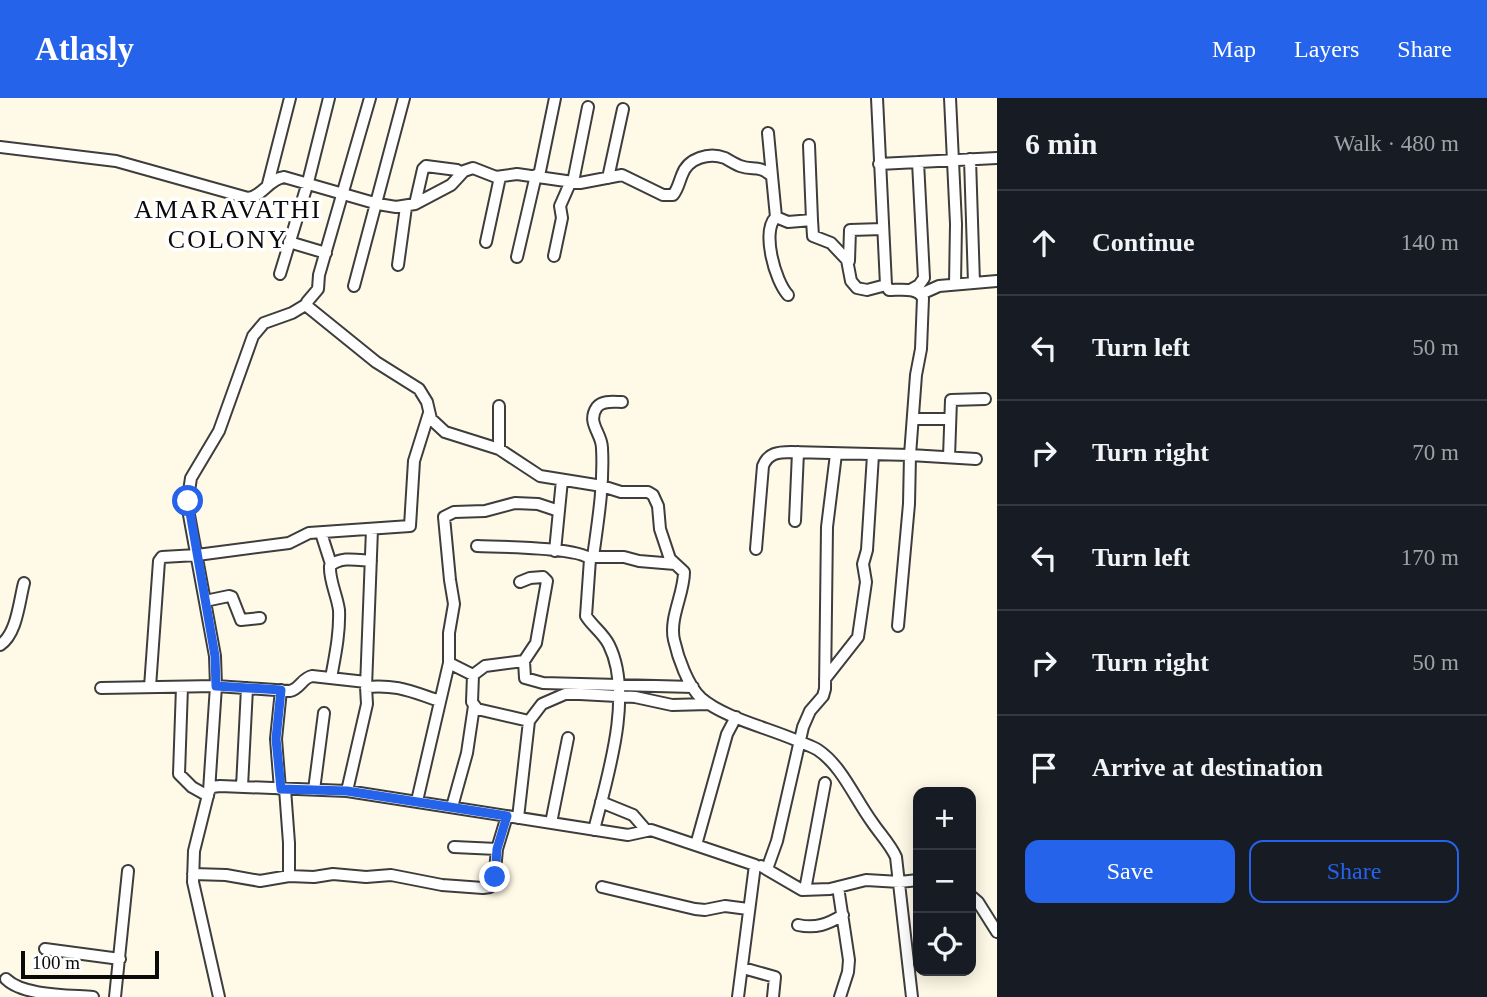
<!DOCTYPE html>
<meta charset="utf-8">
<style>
:root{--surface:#171b24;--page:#242831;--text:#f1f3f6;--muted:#9ea1a6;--line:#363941;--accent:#2563eb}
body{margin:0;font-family:"Times New Roman",serif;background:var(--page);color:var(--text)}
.controls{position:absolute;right:21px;bottom:21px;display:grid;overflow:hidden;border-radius:14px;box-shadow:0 4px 18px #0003}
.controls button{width:63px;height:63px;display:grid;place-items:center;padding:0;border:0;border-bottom:2px solid var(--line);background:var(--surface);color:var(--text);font:35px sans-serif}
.scale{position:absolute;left:21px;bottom:18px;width:138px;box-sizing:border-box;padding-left:7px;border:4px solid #0a0a0a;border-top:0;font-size:19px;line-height:24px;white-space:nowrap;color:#0a0a0a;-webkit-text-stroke:5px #fff;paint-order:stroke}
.stop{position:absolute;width:21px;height:21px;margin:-16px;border:5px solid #2563eb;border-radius:50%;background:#fff}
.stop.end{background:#2563eb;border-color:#fff;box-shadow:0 2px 7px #0008}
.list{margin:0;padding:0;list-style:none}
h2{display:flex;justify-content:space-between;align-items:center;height:91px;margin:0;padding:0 28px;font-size:30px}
h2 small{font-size:23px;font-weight:400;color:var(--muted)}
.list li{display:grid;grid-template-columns:46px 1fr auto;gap:21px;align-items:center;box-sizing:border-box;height:105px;padding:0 28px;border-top:2px solid var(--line)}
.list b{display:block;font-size:26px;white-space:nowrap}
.list em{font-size:23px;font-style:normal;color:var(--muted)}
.actions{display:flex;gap:14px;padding:21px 28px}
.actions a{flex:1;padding:16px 0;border:2px solid var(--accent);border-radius:14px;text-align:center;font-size:24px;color:var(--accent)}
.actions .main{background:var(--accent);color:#fff}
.icon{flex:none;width:38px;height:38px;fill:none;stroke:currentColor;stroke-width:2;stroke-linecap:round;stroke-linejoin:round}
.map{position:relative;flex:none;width:997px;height:899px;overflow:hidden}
header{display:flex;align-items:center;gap:42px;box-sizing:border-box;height:98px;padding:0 35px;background:var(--accent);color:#fff}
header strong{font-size:33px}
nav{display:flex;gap:38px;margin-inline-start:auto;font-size:24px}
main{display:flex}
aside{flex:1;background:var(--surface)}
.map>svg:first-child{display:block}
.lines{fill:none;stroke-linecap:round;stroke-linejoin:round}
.street-casing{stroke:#3d3d3d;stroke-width:14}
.street{stroke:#fff;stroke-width:10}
.route{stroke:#2563eb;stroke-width:9}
.labels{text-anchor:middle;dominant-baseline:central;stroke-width:7;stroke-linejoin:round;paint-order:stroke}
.neighbourhood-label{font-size:26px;letter-spacing:2px;fill:#0a0a0a;stroke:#fff}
</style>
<header>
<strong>Atlasly</strong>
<nav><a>Map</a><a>Layers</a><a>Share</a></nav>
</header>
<main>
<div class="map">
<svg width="997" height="899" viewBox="0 0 997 899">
<rect width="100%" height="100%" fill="#fffae7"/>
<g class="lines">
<defs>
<path id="street" d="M 370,0 L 319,177 L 318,191 L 307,204 L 308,209 L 376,264 L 419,291 L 427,304 L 431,321 L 445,334 L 499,351 L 540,378 L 602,388 L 621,394 L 648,394 L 653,397 L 658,408 L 660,431 L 670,461 L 684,474 C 684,496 669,520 674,542 C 678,560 688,588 701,600 C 724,620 769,630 798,643 C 804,646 812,648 818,652 C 842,668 855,701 872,724 C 880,736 890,746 896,759 L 912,899
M 950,0 L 956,126 L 955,186
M 768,35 L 772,78
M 809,47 L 812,122
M 0,49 L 116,63 L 248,100 C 263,98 269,81 284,79 L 378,106 L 396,109 L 415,106 L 451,87 L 464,73 L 473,70 L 496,79 L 517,76 L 580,85 L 622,77 L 663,97 L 673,97 C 678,91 679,84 682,77 C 688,60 709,54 725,60 C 730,63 735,66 740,68 C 753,73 758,66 772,78 L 776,119 L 788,124 L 812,122 L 813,138 L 831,145 L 847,162 L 851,183 L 857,190 L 867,192 L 886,187
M 970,61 L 974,185
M 879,66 L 997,60
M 539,78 L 555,0
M 608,80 L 623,11
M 573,84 L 588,9
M 268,86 L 290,0
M 415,106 L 423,71 L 426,68 L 457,72 L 462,75
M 776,119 C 761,133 775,183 788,197
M 289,144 L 326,155
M 486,144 L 500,79
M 554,158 L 562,120 L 560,108 L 571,83
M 517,159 L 536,77
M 849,163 L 850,132 L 883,131
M 398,167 L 406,109
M 280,176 L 308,84 L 329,0
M 354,188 L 404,0
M 910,192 L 919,187 L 924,180 L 918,64
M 921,196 L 939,188 L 997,183
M 499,308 L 499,351
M 913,321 L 949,321
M 949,359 L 951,302 L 985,301
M 795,423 L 798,354
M 321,435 L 331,466
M 477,448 C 499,449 578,449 590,461 L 586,518 C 593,529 603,535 609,547 C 634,597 607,680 594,732
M 756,451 L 763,368 C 768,355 778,354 791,354 L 910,357 L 916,277 L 921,251 L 923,200 C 917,189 901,192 889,192 L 886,187 L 877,0
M 555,453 L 562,382
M 589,459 L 624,459 L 639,463 L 675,466
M 593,459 C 598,423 604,387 602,350 C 602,335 586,325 597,309 C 603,302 614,304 622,304
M 205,503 L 229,498 L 232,499 L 241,522 L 260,520
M 898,528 L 909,406 L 910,357 L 976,361
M 0,547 C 17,536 19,504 24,485
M 524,563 L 525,580 L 543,585 L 693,589
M 473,577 L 485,568 L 524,563 L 536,545 L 547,483 L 543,479 L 530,480 L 520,484
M 331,580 C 335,558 340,535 339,512 C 337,497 329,482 330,468 C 341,458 357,462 371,463
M 825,581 L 858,539 L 866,484 L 863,466 L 867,452 L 873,357
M 150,589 L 159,463 L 162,459 L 197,457 L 289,445 L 309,435 L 410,428 L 414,363 L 429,315
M 182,589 L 179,676 L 192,689 L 208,698
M 366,589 C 397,586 412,594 440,603
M 101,590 L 216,588 L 290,593 C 300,591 302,580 312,578 L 366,584
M 529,623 L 477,611 L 472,604 L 473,577 L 449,565 L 449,535 L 454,506 L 450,482 L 444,419 L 454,414 L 485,413 L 515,405 L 538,406 L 559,413
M 242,689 L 247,590
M 280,691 L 276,641 L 281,592
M 285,691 L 289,745 L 289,778
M 314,692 L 324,615
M 209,693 L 216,588 L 215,558 L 187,406 L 191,380 L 219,333 L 253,238 L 264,225 L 292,215 L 307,206
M 347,693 L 367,606 L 366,589 L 372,431
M 417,703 L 449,565
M 601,704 L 633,717 L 646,732
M 452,709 L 467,655 L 474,608
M 518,720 L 529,623 L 542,606 L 565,596 L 580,596 L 635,599 L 672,607 L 709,606
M 551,725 L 568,640
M 696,747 L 727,636 L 736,619
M 454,749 L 497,751
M 761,768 L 802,792 L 830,791 L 866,782 L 900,784 L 918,782
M 767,771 L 777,743 L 803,629 L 810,613 L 823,598 L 825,591 L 827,429 L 836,356
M 193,776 L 226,777 L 260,783 L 289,778 L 314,779 L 333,776 L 366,779 L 391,777 L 442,787 L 483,790 L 490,789 L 494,784 L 497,751 L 507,718
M 602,789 L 695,811 L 705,812 L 725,808 L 748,811
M 838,789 L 849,862 L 848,874 L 840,899
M 805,792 L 825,685
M 971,798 L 978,804 L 997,834
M 798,827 C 816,831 828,826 843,817
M 45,851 L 120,861
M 743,870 L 775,879 L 773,899
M 6,881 C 23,898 69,897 93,899
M 115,899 L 128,773
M 219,899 L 193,784 L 194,753 L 209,693 L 212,689 L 220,688 L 347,693 L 628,737 L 651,732 L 755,767 L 738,899"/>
</defs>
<use href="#street" class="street-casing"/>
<use href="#street" class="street"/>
</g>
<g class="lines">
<path class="route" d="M 188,403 L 215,558 L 216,588 L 281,592 L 276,641 L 281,691 L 347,693 L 507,718 L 497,751 L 495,779"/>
</g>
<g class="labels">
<g class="neighbourhood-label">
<text x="228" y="111">AMARAVATHI<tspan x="228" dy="30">COLONY</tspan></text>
</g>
</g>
</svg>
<div class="controls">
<button>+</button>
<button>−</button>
<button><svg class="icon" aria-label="locate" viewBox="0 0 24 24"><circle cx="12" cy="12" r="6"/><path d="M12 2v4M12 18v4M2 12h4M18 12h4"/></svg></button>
</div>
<div class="scale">100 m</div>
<div class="stop" style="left:188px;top:403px"></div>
<div class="stop end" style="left:495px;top:779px"></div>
</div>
<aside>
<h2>6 min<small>Walk · 480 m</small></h2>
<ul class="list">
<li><svg class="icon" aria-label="ahead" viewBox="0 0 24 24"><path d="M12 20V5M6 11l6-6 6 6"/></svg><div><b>Continue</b></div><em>140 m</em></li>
<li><svg class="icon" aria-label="left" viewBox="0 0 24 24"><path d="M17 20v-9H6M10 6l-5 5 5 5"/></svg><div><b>Turn left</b></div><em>50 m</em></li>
<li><svg class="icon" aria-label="right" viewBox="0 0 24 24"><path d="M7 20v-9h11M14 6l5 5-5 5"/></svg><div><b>Turn right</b></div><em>70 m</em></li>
<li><svg class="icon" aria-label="left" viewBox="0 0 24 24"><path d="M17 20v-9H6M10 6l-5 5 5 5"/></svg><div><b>Turn left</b></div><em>170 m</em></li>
<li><svg class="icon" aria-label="right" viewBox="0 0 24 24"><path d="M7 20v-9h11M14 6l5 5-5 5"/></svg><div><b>Turn right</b></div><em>50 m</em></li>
<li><svg class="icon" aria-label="arrive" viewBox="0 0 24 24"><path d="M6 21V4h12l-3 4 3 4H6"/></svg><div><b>Arrive at destination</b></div></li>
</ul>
<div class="actions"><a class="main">Save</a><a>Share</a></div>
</aside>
</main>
